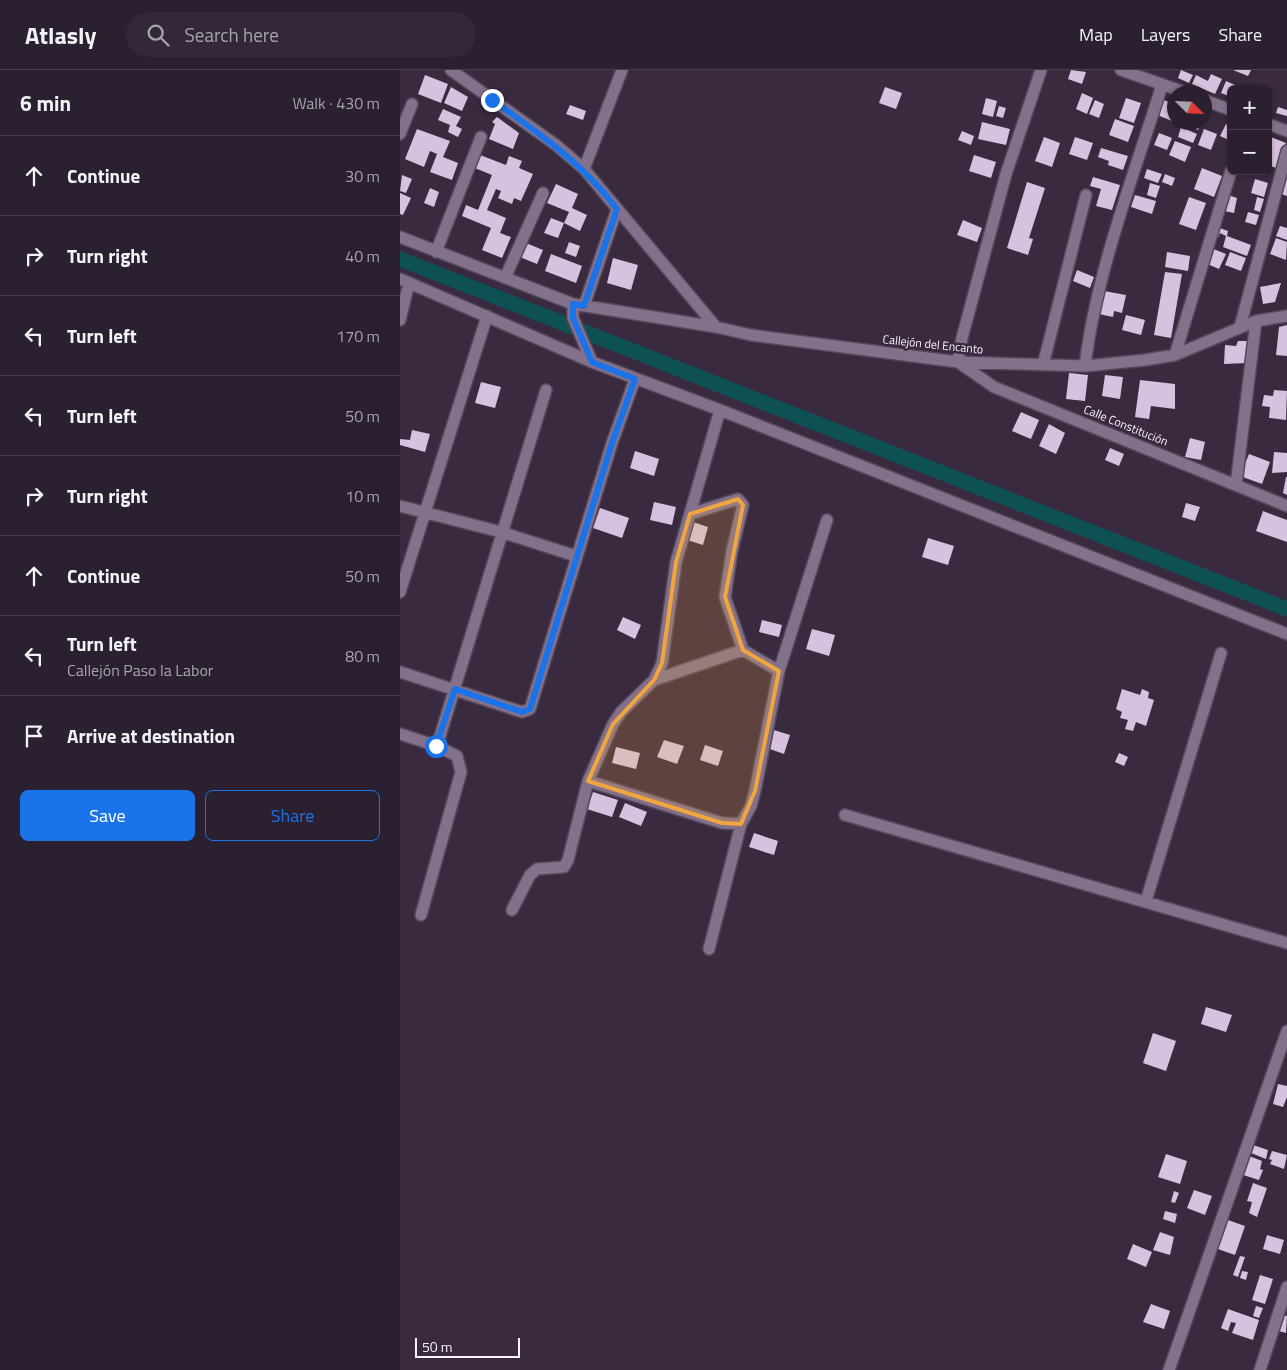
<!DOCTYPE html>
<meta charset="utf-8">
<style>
:root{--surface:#2b2030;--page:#332838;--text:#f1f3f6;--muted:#a6a3ab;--line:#473e4c;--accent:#1a73e8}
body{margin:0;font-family:"Titillium Web",sans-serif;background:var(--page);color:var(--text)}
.controls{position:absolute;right:15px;top:15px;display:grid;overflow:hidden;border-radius:8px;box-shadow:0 1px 4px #0004}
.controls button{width:45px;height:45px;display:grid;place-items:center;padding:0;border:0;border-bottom:1px solid var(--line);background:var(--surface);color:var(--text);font:25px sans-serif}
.compass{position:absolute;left:767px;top:15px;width:45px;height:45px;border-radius:50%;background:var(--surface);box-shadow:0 1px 4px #0004;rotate:114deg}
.scale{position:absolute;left:15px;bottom:12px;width:105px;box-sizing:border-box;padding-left:5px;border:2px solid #faf0fe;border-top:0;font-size:14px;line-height:18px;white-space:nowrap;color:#faf0fe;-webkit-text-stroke:4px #392a40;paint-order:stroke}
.stop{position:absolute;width:15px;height:15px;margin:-11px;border:4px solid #1a73e8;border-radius:50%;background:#fff}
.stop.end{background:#1a73e8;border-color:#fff;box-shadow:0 1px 5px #0008}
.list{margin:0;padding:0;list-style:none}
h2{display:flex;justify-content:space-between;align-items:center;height:65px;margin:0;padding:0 20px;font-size:21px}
h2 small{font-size:16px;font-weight:400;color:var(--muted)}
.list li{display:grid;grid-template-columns:32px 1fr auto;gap:15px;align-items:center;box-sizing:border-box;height:80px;padding:0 20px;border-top:1px solid var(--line)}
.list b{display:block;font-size:19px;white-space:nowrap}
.list p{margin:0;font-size:16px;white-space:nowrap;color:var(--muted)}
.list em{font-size:16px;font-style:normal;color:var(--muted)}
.actions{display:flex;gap:10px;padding:15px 20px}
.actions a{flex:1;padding:11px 0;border:1px solid var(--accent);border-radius:8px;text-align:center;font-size:18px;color:var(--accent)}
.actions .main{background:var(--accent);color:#fff}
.icon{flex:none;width:28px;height:28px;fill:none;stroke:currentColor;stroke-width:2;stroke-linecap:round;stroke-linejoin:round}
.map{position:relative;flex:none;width:887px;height:1300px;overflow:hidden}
header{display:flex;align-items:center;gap:30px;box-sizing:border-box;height:70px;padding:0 25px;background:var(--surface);border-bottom:1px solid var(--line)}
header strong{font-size:24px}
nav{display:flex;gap:28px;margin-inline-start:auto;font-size:18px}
.search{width:350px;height:45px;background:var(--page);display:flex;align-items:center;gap:12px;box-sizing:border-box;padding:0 18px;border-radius:28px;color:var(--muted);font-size:19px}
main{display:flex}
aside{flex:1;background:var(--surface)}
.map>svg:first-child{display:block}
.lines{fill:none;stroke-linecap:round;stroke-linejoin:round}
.canal{stroke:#0d5154;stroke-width:15}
.building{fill:#d6c2df}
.street-casing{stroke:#54475a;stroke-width:14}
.street{stroke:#83718b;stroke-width:11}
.route{stroke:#1a73e8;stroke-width:6}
.marked{fill:#f1a540;fill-opacity:0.2;stroke:#f1a540;stroke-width:4;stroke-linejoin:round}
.labels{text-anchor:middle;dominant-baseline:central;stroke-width:5;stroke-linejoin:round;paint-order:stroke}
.street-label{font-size:12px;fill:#faf0fe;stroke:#392a40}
</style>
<header>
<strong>Atlasly</strong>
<div class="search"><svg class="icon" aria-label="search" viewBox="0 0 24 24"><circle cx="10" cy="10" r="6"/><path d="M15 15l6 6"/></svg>Search here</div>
<nav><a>Map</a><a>Layers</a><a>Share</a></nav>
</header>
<main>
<aside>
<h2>6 min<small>Walk · 430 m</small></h2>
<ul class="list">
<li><svg class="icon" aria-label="ahead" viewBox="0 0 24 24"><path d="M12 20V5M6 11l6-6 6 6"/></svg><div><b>Continue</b></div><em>30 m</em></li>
<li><svg class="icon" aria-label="right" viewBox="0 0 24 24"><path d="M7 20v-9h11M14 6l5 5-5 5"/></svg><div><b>Turn right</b></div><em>40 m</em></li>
<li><svg class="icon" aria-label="left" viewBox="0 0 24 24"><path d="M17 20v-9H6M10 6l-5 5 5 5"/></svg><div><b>Turn left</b></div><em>170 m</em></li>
<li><svg class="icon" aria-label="left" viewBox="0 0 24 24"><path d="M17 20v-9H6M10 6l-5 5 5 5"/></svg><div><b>Turn left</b></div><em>50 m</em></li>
<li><svg class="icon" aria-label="right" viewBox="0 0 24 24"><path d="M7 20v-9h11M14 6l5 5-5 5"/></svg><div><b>Turn right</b></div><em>10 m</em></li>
<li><svg class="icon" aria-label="ahead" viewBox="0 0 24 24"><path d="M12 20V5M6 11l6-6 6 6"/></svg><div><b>Continue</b></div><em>50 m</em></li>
<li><svg class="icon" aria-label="left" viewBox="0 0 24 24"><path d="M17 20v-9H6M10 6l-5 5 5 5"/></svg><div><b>Turn left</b><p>Callejón Paso la Labor</p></div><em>80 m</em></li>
<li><svg class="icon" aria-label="arrive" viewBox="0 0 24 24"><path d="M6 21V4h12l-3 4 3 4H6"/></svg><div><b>Arrive at destination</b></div></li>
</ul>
<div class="actions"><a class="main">Save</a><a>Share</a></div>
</aside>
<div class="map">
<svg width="887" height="1300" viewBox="0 0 887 1300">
<rect width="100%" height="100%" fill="#392a40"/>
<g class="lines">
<path class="canal" d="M 0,189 L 887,539"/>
</g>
<path class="building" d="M 671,0 L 686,2 L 682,14 L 668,9 Z
M 781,0 L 793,5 L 789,13 L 778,8 Z
M 833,0 L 851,0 L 848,6 Z
M 811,4 L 822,9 L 815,24 L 792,14 L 796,5 L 808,11 Z
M 25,5 L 48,14 L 41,33 L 18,24 Z
M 826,11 L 844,19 L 831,19 L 831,27 L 821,23 Z
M 51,17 L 68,27 L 62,41 L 44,33 Z
M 485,17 L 502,23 L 496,39 L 479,33 Z
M 682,23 L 693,28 L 687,44 L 676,39 Z
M 586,28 L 597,31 L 593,47 L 582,44 Z
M 726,28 L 741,33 L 734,53 L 719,48 Z
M 761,29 L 774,34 L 772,51 L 755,44 Z
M 695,30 L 704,34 L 699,48 L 689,44 Z
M 170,35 L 186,41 L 183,50 L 166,44 Z
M 599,36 L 606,38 L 603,48 L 596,46 Z
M 878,37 L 887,40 L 887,46 L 876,43 Z
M 43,39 L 61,47 L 56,56 L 62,59 L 58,67 L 48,62 L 50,55 L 38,50 Z
M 97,47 L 119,63 L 113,79 L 89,69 L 95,54 L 92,52 Z
M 715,49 L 734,56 L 728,72 L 709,65 Z
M 582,52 L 610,59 L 606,75 L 578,69 Z
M 779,52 L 801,52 L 798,60 Z
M 826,54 L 831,56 L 831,71 L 820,66 Z
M 781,57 L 797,64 L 793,73 L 778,67 Z
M 17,59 L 50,71 L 43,87 L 58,93 L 52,110 L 30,102 L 37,84 L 30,81 L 24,97 L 5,89 Z
M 804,59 L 817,64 L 811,80 L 798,75 Z
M 562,61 L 574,66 L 571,75 L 558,70 Z
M 759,63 L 772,68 L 767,80 L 754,75 Z
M 868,66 L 886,73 L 876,98 L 868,95 Z
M 644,67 L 660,73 L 652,97 L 635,91 Z
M 675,67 L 693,73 L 687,90 L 669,84 Z
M 775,71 L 791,77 L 785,92 L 769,85 Z
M 701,78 L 728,86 L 723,100 L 708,95 L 709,91 L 698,87 Z
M 75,83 L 106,95 L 109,86 L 122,91 L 119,98 L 133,104 L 121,131 L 114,128 L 112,134 L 98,128 L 101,121 L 96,119 L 87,140 L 106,148 L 100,163 L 111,167 L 102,188 L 82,180 L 91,158 L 62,146 L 66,135 L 78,140 L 92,105 L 70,96 Z
M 574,85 L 596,92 L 591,108 L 569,101 Z
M 802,98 L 822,106 L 814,127 L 794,119 Z
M 747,99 L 762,104 L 758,113 L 744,108 Z
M 765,104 L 775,108 L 772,116 L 762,112 Z
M 2,105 L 12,109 L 6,123 L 0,121 Z
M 693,107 L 720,115 L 712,140 L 696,136 L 701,119 L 690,116 Z
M 882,107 L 887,109 L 887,126 L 878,123 Z
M 855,109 L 868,113 L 864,127 L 851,123 Z
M 627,112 L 645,118 L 629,168 L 633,169 L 628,185 L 607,178 Z
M 750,113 L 760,116 L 756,128 L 747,125 Z
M 156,114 L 178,124 L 172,138 L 187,145 L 180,161 L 164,153 L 169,142 L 147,133 Z
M 30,118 L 39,122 L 34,137 L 24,133 Z
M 0,123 L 11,128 L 3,145 L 0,144 Z
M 735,125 L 756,131 L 752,144 L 731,137 Z
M 828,125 L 837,128 L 834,143 L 824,141 Z
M 789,127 L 806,133 L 796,160 L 779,154 Z
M 857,127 L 864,129 L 860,142 L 854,140 Z
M 848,142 L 859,145 L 856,155 L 845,152 Z
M 151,148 L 164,153 L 158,168 L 144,163 Z
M 563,150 L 582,158 L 577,172 L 557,165 Z
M 880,156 L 887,158 L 887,170 L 876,166 Z
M 817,157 L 828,161 L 827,166 L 851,175 L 847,186 L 823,177 L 826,166 L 820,163 L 818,168 L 813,166 Z
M 876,168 L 887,172 L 886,190 L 870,184 Z
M 169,172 L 180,176 L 176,187 L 165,183 Z
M 126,173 L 143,180 L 137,194 L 120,187 Z
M 811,178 L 826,184 L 819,199 L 805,193 Z
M 767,182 L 790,186 L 788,201 L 765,197 Z
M 830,182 L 846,188 L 841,201 L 825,195 Z
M 151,184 L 182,196 L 176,213 L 145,201 Z
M 213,188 L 238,195 L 231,220 L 207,213 Z
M 677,200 L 694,207 L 690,218 L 673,211 Z
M 765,202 L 782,204 L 771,268 L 754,265 Z
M 881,213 L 875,232 L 863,234 L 860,217 Z
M 704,221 L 726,225 L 722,243 L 714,241 L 713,247 L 699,244 Z
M 726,245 L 745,250 L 741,265 L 722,260 Z
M 887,255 L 887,286 L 876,285 L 879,257 Z
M 838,271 L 848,271 L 847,293 L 824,294 L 825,275 L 836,276 Z
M 669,303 L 688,305 L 685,331 L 666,329 Z
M 705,305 L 723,307 L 720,329 L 702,326 Z
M 740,310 L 775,314 L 775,339 L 751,336 L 749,349 L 735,347 Z
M 81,312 L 101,317 L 95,338 L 75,333 Z
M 874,320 L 887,321 L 886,350 L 869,348 L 870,337 L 862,336 L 864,325 L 873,326 Z
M 621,342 L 639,350 L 631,369 L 612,361 Z
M 649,354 L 665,363 L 656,384 L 639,376 Z
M 12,360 L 30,364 L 25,382 L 0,375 L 0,369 L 10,370 Z
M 790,368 L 805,372 L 801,390 L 785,387 Z
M 710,378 L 724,384 L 719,396 L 705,390 Z
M 235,381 L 259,389 L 254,406 L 230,398 Z
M 874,382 L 887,383 L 887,402 L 872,403 Z
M 849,384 L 870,392 L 862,414 L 840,406 Z
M 886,407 L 887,407 L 887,425 L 883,423 Z
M 254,432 L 276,437 L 272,455 L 250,450 Z
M 786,433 L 800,437 L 795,451 L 782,447 Z
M 200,438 L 229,448 L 222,468 L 193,458 Z
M 863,441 L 887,450 L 887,472 L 856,461 Z
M 290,451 L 308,457 L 303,475 L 284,469 Z
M 528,468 L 554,476 L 548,495 L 522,487 Z
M 223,547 L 241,555 L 235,569 L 217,560 Z
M 362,550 L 382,555 L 379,567 L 359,562 Z
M 412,559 L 435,565 L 429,586 L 406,579 Z
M 722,619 L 740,625 L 742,619 L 749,622 L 748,628 L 754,630 L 746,656 L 736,652 L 733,661 L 725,659 L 728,650 L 720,648 L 722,642 L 716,639 Z
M 374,660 L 390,665 L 384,684 L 367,678 Z
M 264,670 L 284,676 L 277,694 L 257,687 Z
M 305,675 L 323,681 L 318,696 L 300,690 Z
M 216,677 L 240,683 L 236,699 L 212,693 Z
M 719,683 L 728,687 L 724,696 L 715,692 Z
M 193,722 L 218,730 L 212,747 L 187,739 Z
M 225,733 L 247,742 L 241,756 L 219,747 Z
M 354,763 L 378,771 L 374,785 L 349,777 Z
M 806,937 L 832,945 L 826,962 L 801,954 Z
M 753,963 L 776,971 L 766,1001 L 743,993 Z
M 878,1014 L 887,1016 L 887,1027 L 883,1037 L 873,1034 Z
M 853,1075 L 868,1080 L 866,1089 L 851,1083 Z
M 872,1081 L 887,1085 L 884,1099 L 870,1094 L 872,1090 L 869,1089 Z
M 766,1084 L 787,1091 L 780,1114 L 758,1107 Z
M 844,1084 L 862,1091 L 860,1099 L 863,1100 L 859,1110 L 837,1103 Z
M 853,1113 L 867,1118 L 857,1147 L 849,1143 L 852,1132 L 847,1131 Z
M 794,1120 L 812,1126 L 805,1145 L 787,1138 Z
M 774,1121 L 779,1123 L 775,1133 L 771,1132 Z
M 765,1141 L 777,1144 L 775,1153 L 763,1149 Z
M 822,1148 L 845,1156 L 835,1185 L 812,1177 Z
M 760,1162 L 774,1167 L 770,1185 L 753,1180 Z
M 867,1165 L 884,1170 L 880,1184 L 863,1179 Z
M 733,1174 L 752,1182 L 746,1197 L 727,1189 Z
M 840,1186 L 845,1187 L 838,1207 L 833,1205 Z
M 842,1201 L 848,1202 L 846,1210 L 840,1208 Z
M 860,1205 L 873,1209 L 865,1234 L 852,1230 Z
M 751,1234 L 770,1241 L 764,1259 L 743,1252 Z
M 856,1236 L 863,1238 L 859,1248 L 853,1246 Z
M 828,1239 L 859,1250 L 853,1270 L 832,1263 L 836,1253 L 831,1252 L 828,1261 L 821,1258 Z
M 880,1244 L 887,1246 L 886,1263 L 875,1260 Z"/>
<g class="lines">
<defs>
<path id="street" d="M 51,0 L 156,75 L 184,99 L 316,257
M 641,0 L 606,104 L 562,268 L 558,292 L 594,317 L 887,436
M 721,0 L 784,22
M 804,30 L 831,40
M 868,54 L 887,61
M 0,64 L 12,34
M 184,99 L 222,0
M 0,167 L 173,234 L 316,257 L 351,265 L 558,292 L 685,296 L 745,290 L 775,285 L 856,251 L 887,246
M 36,182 L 81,67
M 105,208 L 143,123
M 0,209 L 192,292 L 320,340 L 887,564
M 173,234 L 173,248 L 192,292
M 184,236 L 217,139
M 0,250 L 9,213
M 840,257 L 887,81
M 775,285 L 831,101
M 643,295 L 686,125
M 685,296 C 696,203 734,105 762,15
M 320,340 L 276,492 L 262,593 L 254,610 L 221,642 L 213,654 L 188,711 L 322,753 L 341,754 L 351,736 L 355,721 L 379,601 L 427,450
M 836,415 L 856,251
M 0,436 L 101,462 L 176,486
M 290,444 L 338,429 L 343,435 L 332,481 L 325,527 L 343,580 L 379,601
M 0,522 L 87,246
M 0,602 L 122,642 L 130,639 L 212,373 L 235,309
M 254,610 L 343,580
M 0,664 L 37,676 L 57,686 L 61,702 L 21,845
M 37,676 L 146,320
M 445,745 L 887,873
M 746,831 L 821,583
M 112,840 L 130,805 L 137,799 L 164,797 L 168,790 L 188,711
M 309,879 L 341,754
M 769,1300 L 887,961
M 860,1300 L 887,1217"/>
</defs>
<use href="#street" class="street-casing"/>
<use href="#street" class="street"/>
</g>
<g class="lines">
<path class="route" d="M 36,676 L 55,619 L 122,642 L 130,639 L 212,373 L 235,309 L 192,292 L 173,248 L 173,234 L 184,236 L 217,139 C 181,92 140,64 92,30"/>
</g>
<path class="marked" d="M 338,429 L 343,435 L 325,527 L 343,580 L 379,601 L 355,721 L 341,754 L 322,753 L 188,711 L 213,654 L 254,610 L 262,593 L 276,492 L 290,444 Z"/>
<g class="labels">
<g class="street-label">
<text transform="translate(533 274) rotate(6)">Callejón del Encanto</text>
<text transform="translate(726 355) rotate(22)">Calle Constitución</text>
</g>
</g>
</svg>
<div class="controls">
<button>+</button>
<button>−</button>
</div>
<svg class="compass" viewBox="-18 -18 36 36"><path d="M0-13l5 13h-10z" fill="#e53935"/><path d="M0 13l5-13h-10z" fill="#a6a3ab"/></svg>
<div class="scale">50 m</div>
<div class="stop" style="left:36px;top:676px"></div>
<div class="stop end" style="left:92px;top:30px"></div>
</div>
</main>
